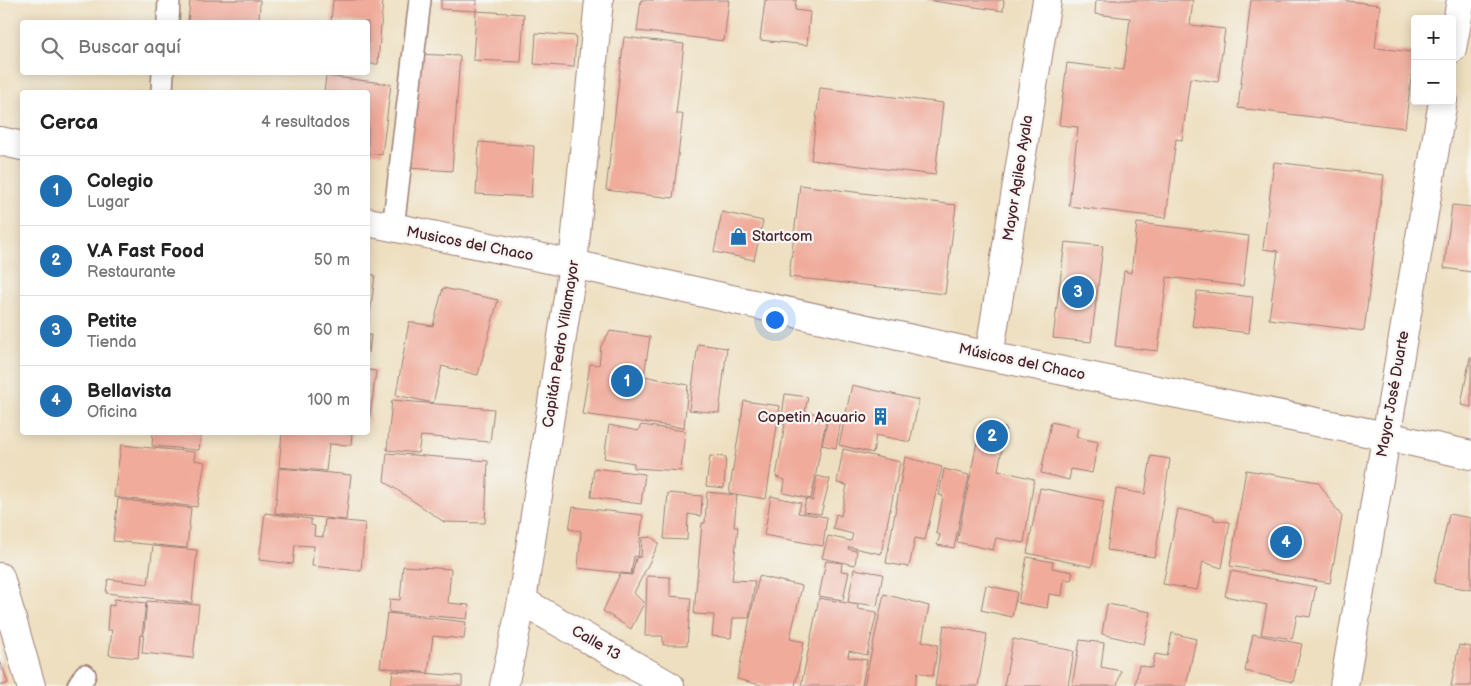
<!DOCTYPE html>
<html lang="es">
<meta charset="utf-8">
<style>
:root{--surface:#fff;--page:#f6f6f6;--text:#222;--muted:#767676;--line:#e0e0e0;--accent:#1f6fb2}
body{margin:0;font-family:"Balsamiq Sans",sans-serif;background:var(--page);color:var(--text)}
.controls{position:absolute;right:15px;top:15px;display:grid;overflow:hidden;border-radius:5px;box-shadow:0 2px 12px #0003}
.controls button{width:45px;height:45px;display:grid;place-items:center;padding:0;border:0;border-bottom:1px solid var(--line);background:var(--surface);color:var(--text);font:25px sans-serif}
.you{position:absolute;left:774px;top:319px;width:18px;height:18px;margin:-12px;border:4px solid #fff;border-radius:50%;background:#1a73e8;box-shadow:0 0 0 8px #1a73e833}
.badge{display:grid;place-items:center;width:32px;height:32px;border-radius:50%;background:var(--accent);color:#fff;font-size:16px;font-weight:700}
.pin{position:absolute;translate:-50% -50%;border:2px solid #fff;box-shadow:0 1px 5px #0006}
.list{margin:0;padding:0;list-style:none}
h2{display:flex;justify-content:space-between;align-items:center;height:65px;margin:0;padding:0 20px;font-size:21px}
h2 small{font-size:16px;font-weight:400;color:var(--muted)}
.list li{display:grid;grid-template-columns:32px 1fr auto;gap:15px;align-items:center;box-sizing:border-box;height:70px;padding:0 20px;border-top:1px solid var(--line)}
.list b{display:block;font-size:19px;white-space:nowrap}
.list p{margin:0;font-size:16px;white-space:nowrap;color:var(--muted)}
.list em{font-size:16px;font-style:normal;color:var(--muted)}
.icon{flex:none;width:28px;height:28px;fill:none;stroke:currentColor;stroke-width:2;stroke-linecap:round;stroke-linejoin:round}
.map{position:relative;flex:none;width:1471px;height:686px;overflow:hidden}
.search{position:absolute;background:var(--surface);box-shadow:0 2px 12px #0003;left:20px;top:20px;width:350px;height:55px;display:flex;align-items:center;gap:12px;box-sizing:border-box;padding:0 18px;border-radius:5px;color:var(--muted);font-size:19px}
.panel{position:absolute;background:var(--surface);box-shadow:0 2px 12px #0003;left:20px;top:90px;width:350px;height:345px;border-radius:5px}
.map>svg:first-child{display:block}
.building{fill:#f0ab9b}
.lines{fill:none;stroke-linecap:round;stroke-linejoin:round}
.service-casing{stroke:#9c7f76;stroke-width:24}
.minor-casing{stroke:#9c7f76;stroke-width:30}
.tertiary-casing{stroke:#9c7f76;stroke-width:30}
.service{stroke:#fff;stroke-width:21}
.minor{stroke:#fff;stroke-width:28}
.tertiary{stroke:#fff;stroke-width:28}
.labels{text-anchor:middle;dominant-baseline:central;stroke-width:4.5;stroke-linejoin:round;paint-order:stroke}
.street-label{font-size:15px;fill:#4a1f2b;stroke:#f6f6f2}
.poi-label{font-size:15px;fill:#4a1f2b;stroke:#f6f6f2;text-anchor:start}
</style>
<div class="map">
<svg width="1471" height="686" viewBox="0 0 1471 686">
<rect width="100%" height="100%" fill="#f6f6f2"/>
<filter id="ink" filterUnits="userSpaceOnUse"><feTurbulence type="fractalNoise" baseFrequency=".02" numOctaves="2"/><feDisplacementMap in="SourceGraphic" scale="10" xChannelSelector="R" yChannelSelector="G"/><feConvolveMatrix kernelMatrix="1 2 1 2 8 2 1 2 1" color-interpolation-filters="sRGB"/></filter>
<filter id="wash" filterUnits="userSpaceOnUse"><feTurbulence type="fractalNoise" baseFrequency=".0096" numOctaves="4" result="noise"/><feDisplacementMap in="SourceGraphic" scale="20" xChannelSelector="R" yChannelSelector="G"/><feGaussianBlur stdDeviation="1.12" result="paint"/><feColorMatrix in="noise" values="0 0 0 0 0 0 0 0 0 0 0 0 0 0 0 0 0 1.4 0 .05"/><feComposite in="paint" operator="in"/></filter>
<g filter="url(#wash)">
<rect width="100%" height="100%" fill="#eedfc0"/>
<g id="blocks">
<path class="building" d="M 190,0 L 260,0 L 259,22 L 188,22 Z
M 333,0 L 383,0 L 378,64 L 368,64 L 368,22 L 331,22 Z
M 441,0 L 477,0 L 476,11 L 441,9 Z
M 641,0 L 729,0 L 724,41 L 637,31 Z
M 765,0 L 796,0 L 795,10 L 810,12 L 807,45 L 760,40 Z
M 926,0 L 1004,0 L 1003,11 Z
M 1096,0 L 1193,0 L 1190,25 L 1225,29 L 1218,82 L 1190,78 L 1182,140 L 1176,139 L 1166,218 L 1069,206 L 1078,127 L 1059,125 L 1067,63 L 1124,70 L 1130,18 L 1095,14 Z
M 1251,0 L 1341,0 L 1380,5 L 1375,48 L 1414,52 L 1405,128 L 1238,108 Z
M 476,11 L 524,14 L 521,62 L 473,60 Z
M 536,33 L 576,36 L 574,67 L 534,64 Z
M 624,37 L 684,44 L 676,114 L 683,114 L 673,198 L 606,190 Z
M 417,54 L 460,56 L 452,171 L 409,168 Z
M 326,76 L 391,84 L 382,155 L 368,153 L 368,92 L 324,92 Z
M 820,88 L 943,103 L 935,175 L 811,160 Z
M 479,142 L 534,146 L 531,197 L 476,194 Z
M 1274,162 L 1384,175 L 1364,331 L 1269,319 L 1278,251 L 1263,249 Z
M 800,185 L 956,205 L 945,294 L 789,277 Z
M 1452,205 L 1471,207 L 1471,272 L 1444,268 Z
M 722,212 L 763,221 L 754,260 L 714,252 Z
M 1137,223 L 1249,236 L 1243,286 L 1167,277 L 1158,351 L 1115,346 L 1124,271 L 1131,273 Z
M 1065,242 L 1103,246 L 1091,342 L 1053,338 Z
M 368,274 L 375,275 L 369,322 L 368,322 Z
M 443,288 L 498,300 L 478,375 L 442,366 L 433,403 L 396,395 L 409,322 L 433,326 Z
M 1197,291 L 1253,297 L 1249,333 L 1192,326 Z
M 610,331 L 650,337 L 644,376 L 688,385 L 684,428 L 582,414 L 590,364 L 599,365 L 601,346 Z
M 368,335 L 371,335 L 369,353 L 368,353 Z
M 698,344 L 727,348 L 719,413 L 689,410 Z
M 1470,357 L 1471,357 L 1471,407 L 1461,405 Z
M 368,370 L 376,371 L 369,424 L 368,423 Z
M 852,385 L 919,400 L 910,442 L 876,435 L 873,453 L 839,445 Z
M 785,394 L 808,397 L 805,412 L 827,415 L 811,499 L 783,493 L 785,480 L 776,477 L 785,424 L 781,424 Z
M 392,400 L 494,409 L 490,442 L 421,436 L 418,453 L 387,450 Z
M 744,401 L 780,406 L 766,499 L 729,493 Z
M 828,418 L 841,421 L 836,448 L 822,445 Z
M 981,422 L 1006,428 L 998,470 L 1034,479 L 1024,543 L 996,538 L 993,550 L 957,542 Z
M 1051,422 L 1078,428 L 1076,437 L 1098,442 L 1092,473 L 1071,469 L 1069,480 L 1041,473 Z
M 609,425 L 638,431 L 641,425 L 685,431 L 681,471 L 634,468 L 634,463 L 604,458 Z
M 153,432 L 201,432 L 199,450 L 152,446 Z
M 282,432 L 352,432 L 351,445 L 329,444 L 326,471 L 279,467 Z
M 121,445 L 195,452 L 194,460 L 205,462 L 197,507 L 114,497 Z
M 843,449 L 900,462 L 881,554 L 849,547 L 848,549 L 857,551 L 855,565 L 822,558 L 828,536 L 851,541 L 853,534 L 833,529 L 836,514 L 841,516 L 847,485 L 837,483 Z
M 387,453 L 488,461 L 485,523 L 444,522 L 384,481 Z
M 710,456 L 726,457 L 724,488 L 706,486 Z
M 1151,456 L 1170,459 L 1155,557 L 1107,550 L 1116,489 L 1145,494 Z
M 905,457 L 942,467 L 925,540 L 915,538 L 909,567 L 886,563 Z
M 279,468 L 351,475 L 346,520 L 275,513 Z
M 594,468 L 645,474 L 641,504 L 591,497 Z
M 944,469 L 969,475 L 954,548 L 937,545 L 940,535 L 936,533 L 943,496 L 939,495 Z
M 1246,470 L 1318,482 L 1342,517 L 1330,583 L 1230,566 Z
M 817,476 L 830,479 L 821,514 L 803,512 L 806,499 L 813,501 Z
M 1040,488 L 1104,501 L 1092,567 L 1027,553 Z
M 707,492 L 737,495 L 734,527 L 738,527 L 732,580 L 755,581 L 749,618 L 733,618 L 731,638 L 712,636 L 714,615 L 694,614 L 702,523 L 705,523 Z
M 668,493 L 702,496 L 701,516 L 688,514 L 687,540 L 664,539 Z
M 771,496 L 801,503 L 798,513 L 827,517 L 823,546 L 764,535 Z
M 118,499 L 191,508 L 187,548 L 113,541 Z
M 573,507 L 643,515 L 638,557 L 634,556 L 631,574 L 578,568 L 581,531 L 569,529 Z
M 1178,509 L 1214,516 L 1214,520 L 1230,522 L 1222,568 L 1203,562 L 1197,590 L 1163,584 Z
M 265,513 L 311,519 L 311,525 L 315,526 L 314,536 L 323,537 L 325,519 L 365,523 L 361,571 L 312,566 L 314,546 L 295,545 L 293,564 L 259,560 Z
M 1449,514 L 1471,518 L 1471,590 L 1434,583 Z
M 651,537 L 659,543 L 634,593 L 644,603 L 631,629 L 603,611 L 620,574 L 632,575 L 636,558 L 641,557 L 642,538 Z
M 153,546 L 197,550 L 192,603 L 106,593 L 108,579 L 148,584 Z
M 1027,557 L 1053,562 L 1052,568 L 1073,572 L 1071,580 L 1064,579 L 1062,596 L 1049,594 L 1047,608 L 1018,603 Z
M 826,561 L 842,563 L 841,571 L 849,572 L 843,600 L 819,596 Z
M 403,566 L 451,569 L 448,603 L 469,605 L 467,619 L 389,612 L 390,599 L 400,600 Z
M 854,569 L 883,574 L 877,606 L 848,602 Z
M 1231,571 L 1316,587 L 1310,617 L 1297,615 L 1292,639 L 1261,634 L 1267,605 L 1225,596 Z
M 647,576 L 670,577 L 670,596 L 691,598 L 687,645 L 663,645 L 663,636 L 645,636 Z
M 759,576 L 802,586 L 790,639 L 804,642 L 795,686 L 765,686 L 737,679 Z
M 986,585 L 1017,592 L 1012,617 L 981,610 Z
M 884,594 L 929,606 L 922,641 L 938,645 L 933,676 L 918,672 L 915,686 L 864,686 Z
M 819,598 L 858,605 L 857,609 L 877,612 L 867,655 L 849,651 L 848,657 L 867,660 L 862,686 L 801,686 Z
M 114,599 L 146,603 L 142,635 L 140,635 L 138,658 L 109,655 L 112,630 L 107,630 L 109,605 L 114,606 Z
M 147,601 L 199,605 L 193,658 L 142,653 Z
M 1107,604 L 1151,612 L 1144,644 L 1102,634 Z
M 387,613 L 466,622 L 464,639 L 433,636 L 428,673 L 380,667 Z
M 944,625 L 987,634 L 978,686 L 935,686 Z
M 1172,633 L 1196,639 L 1186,686 L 1135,686 L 1139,665 L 1152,668 L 1155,654 L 1167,656 Z
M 1253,634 L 1302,644 L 1293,682 L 1245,671 Z
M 1013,639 L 1074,651 L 1068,686 L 1004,686 Z
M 1080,640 L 1104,643 L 1101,667 L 1121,671 L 1117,686 L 1072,686 Z
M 1459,645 L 1471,647 L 1471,686 L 1451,686 Z
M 0,660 L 8,683 L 0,686 Z
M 393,671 L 462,676 L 462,686 L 391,686 Z"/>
</g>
</g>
<g filter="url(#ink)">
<use href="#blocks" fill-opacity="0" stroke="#9c7f76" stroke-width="1"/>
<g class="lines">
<defs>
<path id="service" d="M 168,22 L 169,0
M 162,92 L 163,72
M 393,228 L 420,0
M 78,686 L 85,675"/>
<path id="minor" d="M 1452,49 L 1461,0
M 989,356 L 1047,0
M 0,577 L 31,686
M 522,601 L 670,686
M 504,686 L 522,601 L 573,264 L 599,0
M 1344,686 L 1443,101"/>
<path id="tertiary" d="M 0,141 L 22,146
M 368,222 L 573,264 L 989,356 L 1386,436 L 1471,455"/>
</defs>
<use href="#service" class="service-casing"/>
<use href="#minor" class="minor-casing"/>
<use href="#tertiary" class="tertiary-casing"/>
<use href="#service" class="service"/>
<use href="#minor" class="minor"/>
<use href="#tertiary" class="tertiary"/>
</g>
</g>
<defs>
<symbol id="shop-bare" viewBox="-9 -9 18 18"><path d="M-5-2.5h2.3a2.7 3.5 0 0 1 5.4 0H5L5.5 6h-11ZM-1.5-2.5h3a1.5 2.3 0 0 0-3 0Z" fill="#1f6fb2" stroke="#f6f6f2" stroke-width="2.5" paint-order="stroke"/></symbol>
<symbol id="building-bare" viewBox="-9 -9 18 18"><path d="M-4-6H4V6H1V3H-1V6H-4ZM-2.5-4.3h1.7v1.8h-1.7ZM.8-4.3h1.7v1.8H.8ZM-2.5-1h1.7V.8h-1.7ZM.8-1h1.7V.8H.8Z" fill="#1f6fb2" stroke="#f6f6f2" stroke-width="2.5" paint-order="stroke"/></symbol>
</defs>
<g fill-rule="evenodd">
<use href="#shop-bare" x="726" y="224" width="25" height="25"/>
<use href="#building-bare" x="868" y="404" width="25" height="25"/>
</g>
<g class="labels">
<g class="street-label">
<text transform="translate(1018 178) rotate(-81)">Mayor Agileo Ayala</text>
<text transform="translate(470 244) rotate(11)">Musicos del Chaco</text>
<text transform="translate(561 344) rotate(-81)">Capitán Pedro Villamayor</text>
<text transform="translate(1022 362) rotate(12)">Músicos del Chaco</text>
<text transform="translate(1393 394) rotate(-80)">Mayor José Duarte</text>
<text transform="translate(596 643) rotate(30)">Calle 13</text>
</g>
<g class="poi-label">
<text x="752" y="236">Startcom</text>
<text x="866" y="417" text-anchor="end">Copetin Acuario</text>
</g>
</g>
</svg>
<div class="controls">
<button>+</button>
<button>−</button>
</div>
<div class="you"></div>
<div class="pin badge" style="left:627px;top:381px">1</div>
<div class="pin badge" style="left:992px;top:436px">2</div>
<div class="pin badge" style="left:1078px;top:292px">3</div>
<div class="pin badge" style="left:1286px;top:542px">4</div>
<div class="search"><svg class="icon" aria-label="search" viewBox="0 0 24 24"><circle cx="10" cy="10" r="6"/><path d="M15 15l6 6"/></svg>Buscar aquí</div>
<section class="panel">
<h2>Cerca<small>4 resultados</small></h2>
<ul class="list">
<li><span class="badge">1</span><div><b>Colegio</b><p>Lugar</p></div><em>30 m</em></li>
<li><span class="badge">2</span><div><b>V.A Fast Food</b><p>Restaurante</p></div><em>50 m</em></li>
<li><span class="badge">3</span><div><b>Petite</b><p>Tienda</p></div><em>60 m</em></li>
<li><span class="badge">4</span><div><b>Bellavista</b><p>Oficina</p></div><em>100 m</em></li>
</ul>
</section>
</div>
